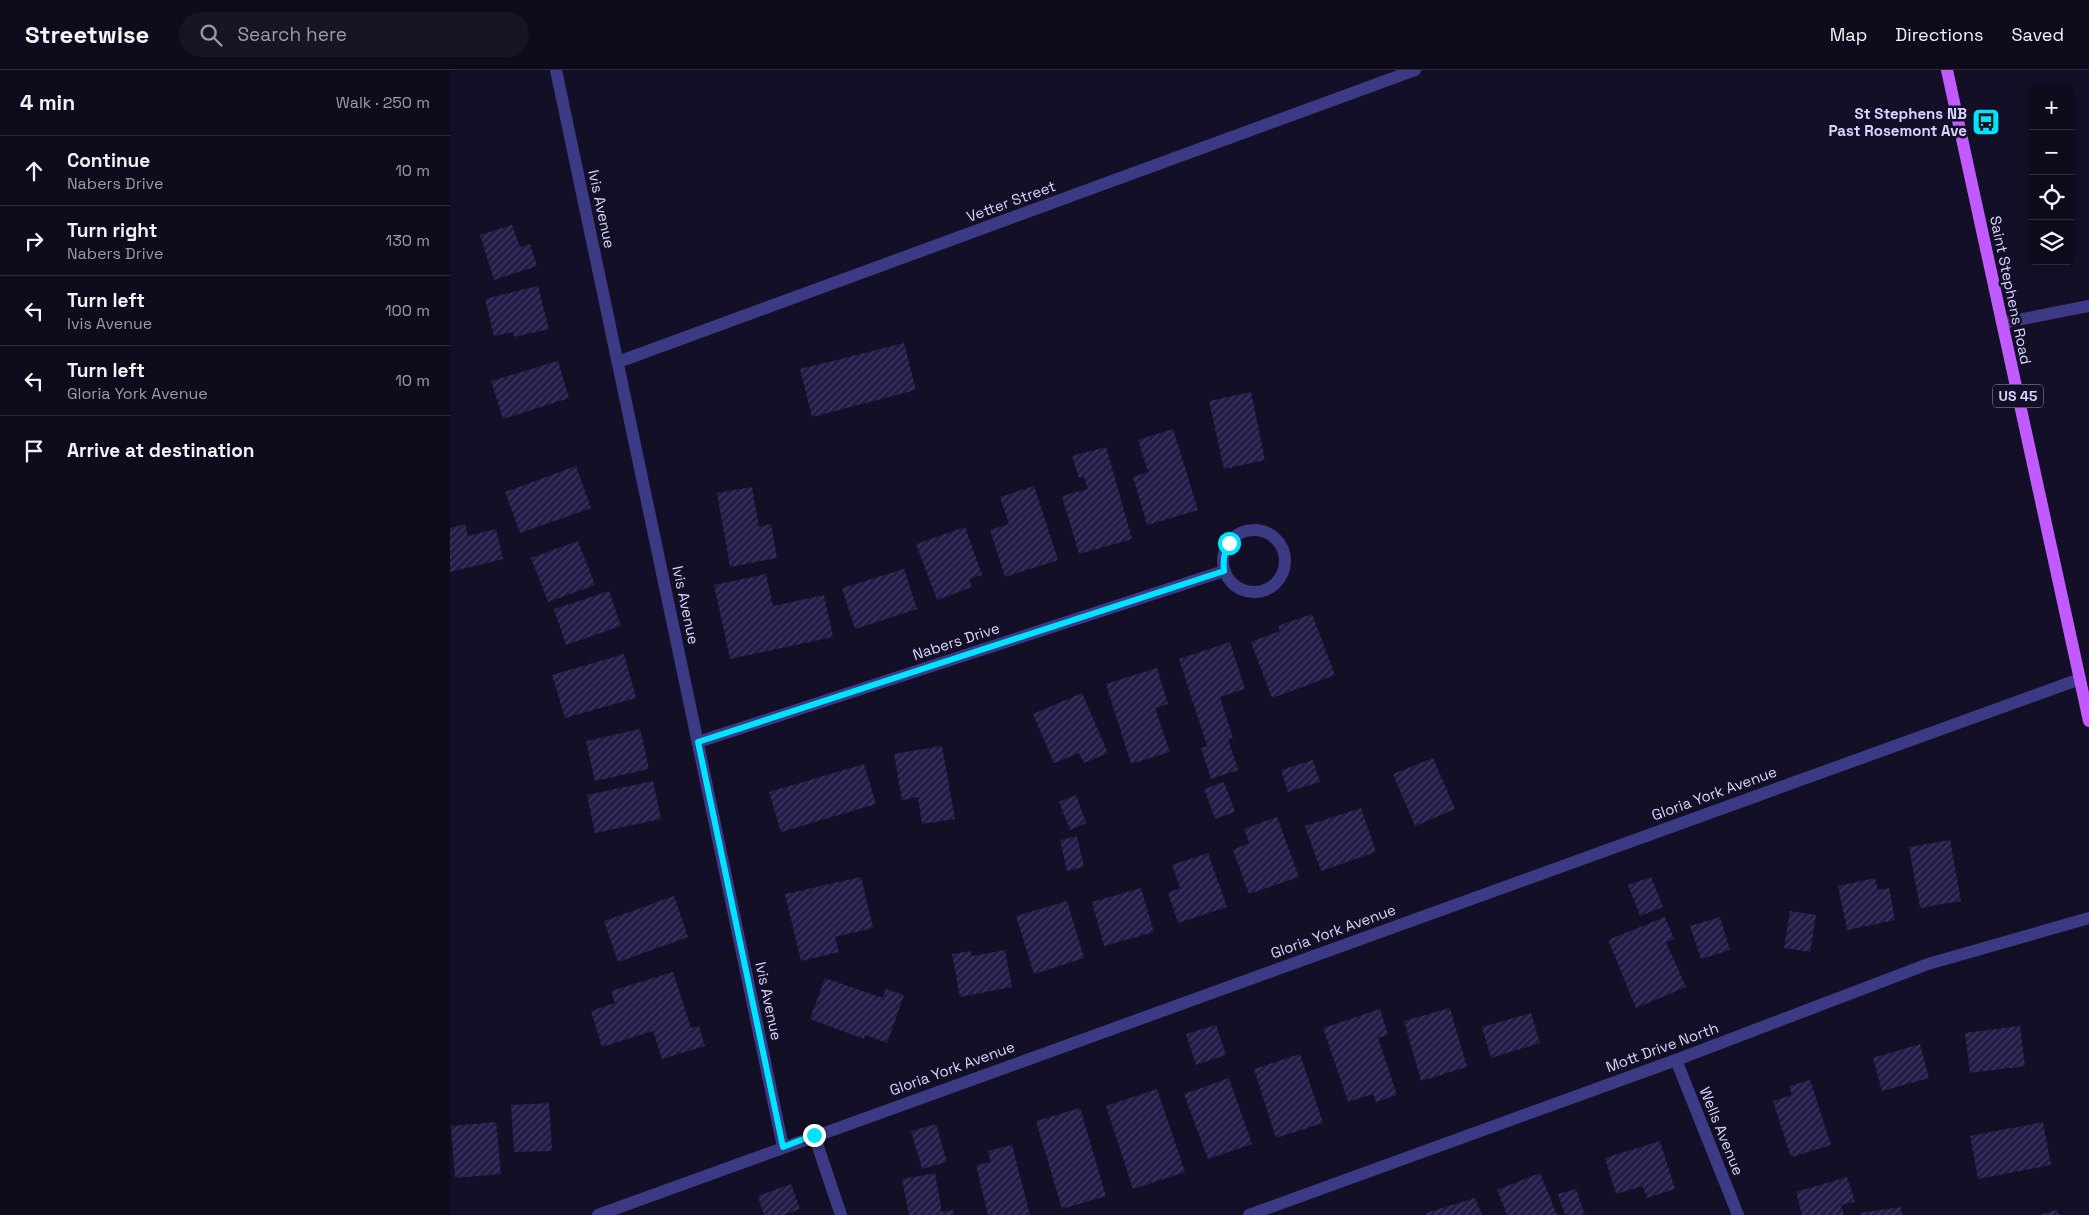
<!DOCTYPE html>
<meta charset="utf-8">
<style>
:root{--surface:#0e0b1c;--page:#171425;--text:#f1f3f6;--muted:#9b9ba3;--line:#2e2b3b}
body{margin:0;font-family:"Space Grotesk",sans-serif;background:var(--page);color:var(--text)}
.controls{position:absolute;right:15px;top:15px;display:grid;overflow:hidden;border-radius:5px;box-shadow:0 2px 8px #0003}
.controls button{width:45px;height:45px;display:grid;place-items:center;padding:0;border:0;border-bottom:1px solid var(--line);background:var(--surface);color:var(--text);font:25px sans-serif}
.stop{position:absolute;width:15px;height:15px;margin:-11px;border:4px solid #00e5ff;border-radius:50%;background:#fff}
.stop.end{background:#00e5ff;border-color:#fff;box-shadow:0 1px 5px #0008}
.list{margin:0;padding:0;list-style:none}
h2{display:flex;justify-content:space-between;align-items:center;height:65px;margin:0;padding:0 20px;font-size:21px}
h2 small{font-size:16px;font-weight:400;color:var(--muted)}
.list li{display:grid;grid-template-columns:32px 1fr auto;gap:15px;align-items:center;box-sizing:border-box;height:70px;padding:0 20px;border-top:1px solid var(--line)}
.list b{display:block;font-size:19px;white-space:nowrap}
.list p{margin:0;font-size:16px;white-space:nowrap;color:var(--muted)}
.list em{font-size:16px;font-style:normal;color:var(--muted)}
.icon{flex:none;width:28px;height:28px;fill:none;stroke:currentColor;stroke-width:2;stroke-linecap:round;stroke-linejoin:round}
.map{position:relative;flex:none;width:1639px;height:1145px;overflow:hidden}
header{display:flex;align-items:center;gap:30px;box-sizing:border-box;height:70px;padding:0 25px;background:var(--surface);border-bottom:1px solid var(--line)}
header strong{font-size:24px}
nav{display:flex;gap:28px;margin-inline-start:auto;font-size:18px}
.search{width:350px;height:45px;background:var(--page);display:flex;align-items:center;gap:12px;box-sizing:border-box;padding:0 18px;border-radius:28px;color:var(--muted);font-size:19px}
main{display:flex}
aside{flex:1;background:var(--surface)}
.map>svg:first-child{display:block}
.building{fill:url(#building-hatch)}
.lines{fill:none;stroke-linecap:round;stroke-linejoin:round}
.minor{stroke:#3d3a85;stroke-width:12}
.major{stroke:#c25bff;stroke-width:12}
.route{stroke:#00e5ff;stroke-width:6}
.labels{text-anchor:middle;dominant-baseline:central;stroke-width:5;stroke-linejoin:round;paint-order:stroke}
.shield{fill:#130f26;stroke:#9e99be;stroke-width:1}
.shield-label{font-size:14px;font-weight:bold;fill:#d9d4ff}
.poi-label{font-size:15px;font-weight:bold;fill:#d9d4ff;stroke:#130f26;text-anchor:end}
.street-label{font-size:15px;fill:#d9d4ff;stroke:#130f26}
</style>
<header>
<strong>Streetwise</strong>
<div class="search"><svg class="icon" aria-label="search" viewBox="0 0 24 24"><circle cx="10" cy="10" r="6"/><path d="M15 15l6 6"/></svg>Search here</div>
<nav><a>Map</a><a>Directions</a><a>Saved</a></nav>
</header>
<main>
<aside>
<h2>4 min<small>Walk · 250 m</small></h2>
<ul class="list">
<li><svg class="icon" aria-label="ahead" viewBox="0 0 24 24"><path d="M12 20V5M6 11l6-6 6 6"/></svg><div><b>Continue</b><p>Nabers Drive</p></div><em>10 m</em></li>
<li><svg class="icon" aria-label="right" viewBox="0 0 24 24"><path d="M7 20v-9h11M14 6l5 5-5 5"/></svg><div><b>Turn right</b><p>Nabers Drive</p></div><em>130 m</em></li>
<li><svg class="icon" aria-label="left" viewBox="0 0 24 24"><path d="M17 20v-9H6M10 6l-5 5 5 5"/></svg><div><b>Turn left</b><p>Ivis Avenue</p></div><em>100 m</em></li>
<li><svg class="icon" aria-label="left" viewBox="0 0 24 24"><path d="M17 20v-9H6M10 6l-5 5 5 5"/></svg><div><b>Turn left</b><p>Gloria York Avenue</p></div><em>10 m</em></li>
<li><svg class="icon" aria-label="arrive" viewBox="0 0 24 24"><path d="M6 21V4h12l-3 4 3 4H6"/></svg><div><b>Arrive at destination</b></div></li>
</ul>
</aside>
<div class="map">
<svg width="1639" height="1145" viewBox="0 0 1639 1145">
<defs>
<pattern id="building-hatch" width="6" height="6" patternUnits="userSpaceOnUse" patternTransform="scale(1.25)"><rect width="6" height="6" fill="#241b47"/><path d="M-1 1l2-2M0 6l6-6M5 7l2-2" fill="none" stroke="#433b63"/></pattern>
</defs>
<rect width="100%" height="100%" fill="#130f26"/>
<path class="building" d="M 62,155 L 70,177 L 80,174 L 87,196 L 44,210 L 30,165 Z
M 88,216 L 99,259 L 64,267 L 63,262 L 44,266 L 35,229 Z
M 454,273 L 466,320 L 362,347 L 350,299 Z
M 108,291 L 119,328 L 53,349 L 41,311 Z
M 801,322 L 815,390 L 774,399 L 759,331 Z
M 723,359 L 748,440 L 697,455 L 683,407 L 698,402 L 688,370 Z
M 656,377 L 682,469 L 629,484 L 612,426 L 638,419 L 634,407 L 629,408 L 622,386 Z
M 126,396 L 141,438 L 70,463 L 55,422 Z
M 584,416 L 608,490 L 555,507 L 540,460 L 559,454 L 550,427 Z
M 302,417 L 309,457 L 321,454 L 327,488 L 280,497 L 267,423 Z
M 15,454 L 18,466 L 46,459 L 53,489 L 0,502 L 0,458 Z
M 515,457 L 532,505 L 519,509 L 522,517 L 487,530 L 466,474 Z
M 128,471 L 145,515 L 98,532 L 81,488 Z
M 454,499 L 467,539 L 405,559 L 392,518 Z
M 316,504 L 323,536 L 374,525 L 383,567 L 280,589 L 264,515 Z
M 159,521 L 171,556 L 116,575 L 104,539 Z
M 862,544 L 885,605 L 822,628 L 801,572 L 830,561 L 828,556 Z
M 780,572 L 795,619 L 770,627 L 783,668 L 778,669 L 788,700 L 761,709 L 751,678 L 757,676 L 729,589 Z
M 174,584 L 186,628 L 115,648 L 102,605 Z
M 707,598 L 718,634 L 705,638 L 720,682 L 681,694 L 656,614 Z
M 632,623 L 658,683 L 634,693 L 629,683 L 604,693 L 583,644 Z
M 190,659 L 199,699 L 145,711 L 136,671 Z
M 492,676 L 505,749 L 472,754 L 468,727 L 452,730 L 444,684 Z
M 983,688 L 1005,739 L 965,756 L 943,704 Z
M 863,690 L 870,712 L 838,722 L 831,700 Z
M 414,694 L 426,734 L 331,762 L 319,722 Z
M 203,711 L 211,749 L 145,763 L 137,725 Z
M 774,712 L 785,742 L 765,749 L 754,719 Z
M 626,725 L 636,753 L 620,760 L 609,732 Z
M 911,738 L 926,782 L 871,801 L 855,756 Z
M 827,747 L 849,807 L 799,824 L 783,780 L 799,773 L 794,759 Z
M 627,766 L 634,797 L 617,801 L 610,770 Z
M 1500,770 L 1511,831 L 1470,838 L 1459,777 Z
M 758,783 L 777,837 L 728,853 L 718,823 L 730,818 L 722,795 Z
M 411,807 L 423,858 L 385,867 L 389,882 L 351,891 L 335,824 Z
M 1201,807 L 1213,837 L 1190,846 L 1178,815 Z
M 1425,808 L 1428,820 L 1439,818 L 1445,850 L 1397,860 L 1388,816 Z
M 691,818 L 704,862 L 654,876 L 642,832 Z
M 224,826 L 238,867 L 168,892 L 154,851 Z
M 617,831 L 634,888 L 584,904 L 566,846 Z
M 1340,841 L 1366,845 L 1360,882 L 1334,878 Z
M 1215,847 L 1224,869 L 1216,872 L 1236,917 L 1186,938 L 1158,870 Z
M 1270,847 L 1280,880 L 1251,889 L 1240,856 Z
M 555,880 L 562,917 L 510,927 L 502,884 L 520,881 L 522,886 Z
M 223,902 L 241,958 L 249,956 L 255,976 L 212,989 L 203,961 L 152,977 L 141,941 L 165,933 L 161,921 Z
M 375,908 L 433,928 L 436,919 L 454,925 L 437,973 L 415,965 L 414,969 L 360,949 Z
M 1000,938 L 1017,997 L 971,1011 L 954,951 Z
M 930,939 L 938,965 L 928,968 L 947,1025 L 926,1032 L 923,1024 L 898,1032 L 873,958 Z
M 1081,943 L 1090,973 L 1041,988 L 1032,957 Z
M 766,955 L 776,985 L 746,995 L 736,964 Z
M 1570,956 L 1575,996 L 1520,1003 L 1515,963 Z
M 1470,974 L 1479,1008 L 1432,1021 L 1423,988 Z
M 850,984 L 873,1053 L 826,1068 L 804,999 Z
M 779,1008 L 802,1074 L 758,1089 L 734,1024 Z
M 1360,1010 L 1381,1075 L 1341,1087 L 1323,1031 L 1342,1025 L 1339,1016 Z
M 707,1019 L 735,1102 L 683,1119 L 656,1036 Z
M 99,1033 L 102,1081 L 64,1082 L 61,1035 Z
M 630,1038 L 656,1126 L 612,1139 L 586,1051 Z
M 46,1052 L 51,1104 L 5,1108 L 1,1056 Z
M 1593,1052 L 1601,1095 L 1528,1109 L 1520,1066 Z
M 486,1054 L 497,1092 L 472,1099 L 461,1061 Z
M 1210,1071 L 1225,1119 L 1197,1128 L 1193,1116 L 1166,1124 L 1155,1088 Z
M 562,1075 L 580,1145 L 538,1145 L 526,1095 L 541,1092 L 538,1081 Z
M 485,1103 L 492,1142 L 503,1140 L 504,1145 L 459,1145 L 452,1109 Z
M 1090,1103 L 1107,1145 L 1057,1145 L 1047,1120 Z
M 1397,1107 L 1405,1132 L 1391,1135 L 1394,1145 L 1352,1145 L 1346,1122 Z
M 341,1114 L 350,1139 L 333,1145 L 314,1145 L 308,1126 Z
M 1126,1119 L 1135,1145 L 1115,1145 L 1108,1124 Z
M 1025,1128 L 1032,1145 L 976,1145 L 976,1143 Z
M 1451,1137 L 1452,1145 L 1410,1145 L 1410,1143 Z
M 1607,1140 L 1609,1145 L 1592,1145 L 1592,1144 Z"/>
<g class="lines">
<path class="minor" d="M 106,0 L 333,1077
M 1552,253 L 1639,236
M 168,292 L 965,0
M773 491a31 31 0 1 1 62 0a31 31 0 1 1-62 0Z
M 248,672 L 774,501
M 1226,990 L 1288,1145
M 364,1065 L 391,1145
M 148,1145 L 1630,609
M 799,1145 L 1226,990 L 1478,894 L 1639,848"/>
<path class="major" d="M 1497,0 L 1639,651"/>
</g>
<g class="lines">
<path class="route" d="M 364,1065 L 333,1077 L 248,672 L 774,501 C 773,490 774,483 779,473"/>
</g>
<defs>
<symbol id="bus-square" viewBox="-11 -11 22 22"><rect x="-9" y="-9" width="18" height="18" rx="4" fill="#00e5ff" stroke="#130f26"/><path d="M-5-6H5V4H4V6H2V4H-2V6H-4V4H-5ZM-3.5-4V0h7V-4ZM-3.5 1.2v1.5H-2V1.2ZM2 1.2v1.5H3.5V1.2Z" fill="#111"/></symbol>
</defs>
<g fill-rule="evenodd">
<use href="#bus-square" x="1520" y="36" width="32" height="32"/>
</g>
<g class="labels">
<rect class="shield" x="1543" y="314.5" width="50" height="23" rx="4"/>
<g class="shield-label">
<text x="1568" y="326">US 45</text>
</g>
<g class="poi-label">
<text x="1517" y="43">St Stephens NB<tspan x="1517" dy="17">Past Rosemont Ave</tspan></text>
</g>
<g class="street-label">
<text transform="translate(561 131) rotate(-20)">Vetter Street</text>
<text transform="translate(152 139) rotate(78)">Ivis Avenue</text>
<text transform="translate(1561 220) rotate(78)">Saint Stephens Road</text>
<text transform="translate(236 535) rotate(78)">Ivis Avenue</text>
<text transform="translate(506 571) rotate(-18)">Nabers Drive</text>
<text transform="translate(1264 723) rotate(-20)">Gloria York Avenue</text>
<text transform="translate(883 861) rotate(-20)">Gloria York Avenue</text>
<text transform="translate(319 931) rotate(78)">Ivis Avenue</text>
<text transform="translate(1212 977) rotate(-20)">Mott Drive North</text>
<text transform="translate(502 998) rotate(-20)">Gloria York Avenue</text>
<text transform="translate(1272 1061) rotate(68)">Wells Avenue</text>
</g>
</g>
</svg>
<div class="controls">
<button>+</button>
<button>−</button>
<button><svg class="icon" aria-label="locate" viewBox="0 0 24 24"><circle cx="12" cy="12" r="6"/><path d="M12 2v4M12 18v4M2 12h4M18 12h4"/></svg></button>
<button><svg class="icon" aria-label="layers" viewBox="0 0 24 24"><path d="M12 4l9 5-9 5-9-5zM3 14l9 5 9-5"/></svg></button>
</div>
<div class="stop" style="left:779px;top:473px"></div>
<div class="stop end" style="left:364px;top:1065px"></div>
</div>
</main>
